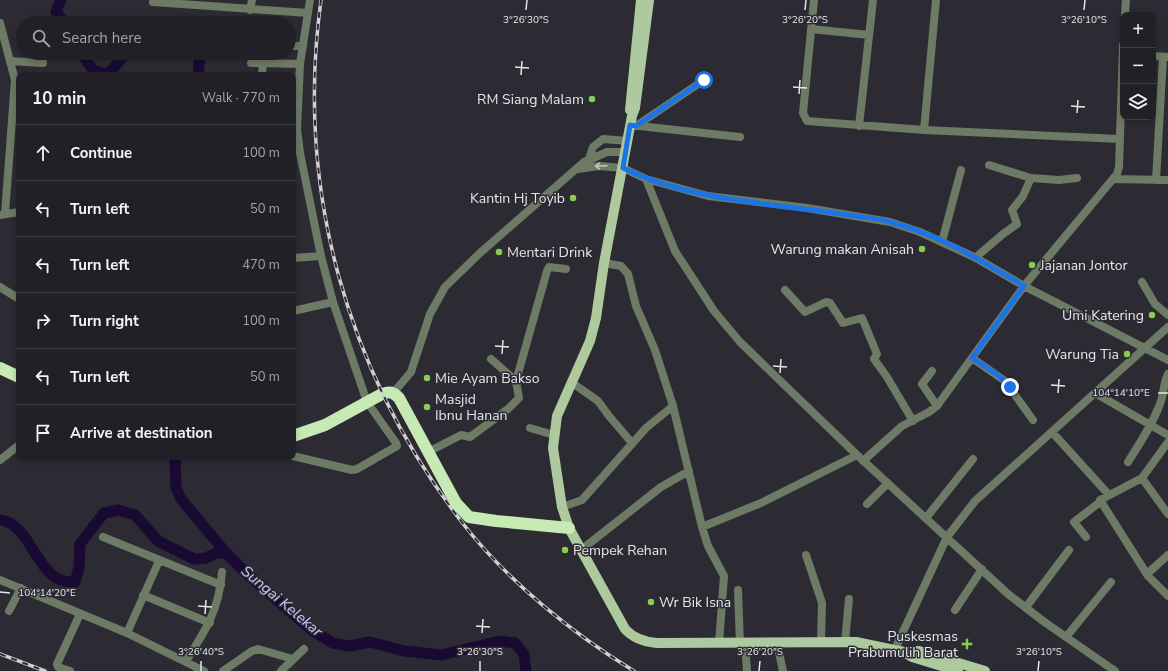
<!DOCTYPE html>
<meta charset="utf-8">
<style>
:root{--surface:#212026;--page:#2d2d32;--text:#f1f3f6;--muted:#a2a3a7;--line:#3e3e43}
body{margin:0;font-family:"Nunito Sans",sans-serif;background:var(--page);color:var(--text)}
.controls{position:absolute;right:12px;top:12px;display:grid;overflow:hidden;border-radius:8px;box-shadow:0 2px 6px #0003}
.controls button{width:36px;height:36px;display:grid;place-items:center;padding:0;border:0;border-bottom:1px solid var(--line);background:var(--surface);color:var(--text);font:20px sans-serif}
.stop{position:absolute;width:12px;height:12px;margin:-9px;border:3px solid #1a73e8;border-radius:50%;background:#fff}
.stop.end{background:#1a73e8;border-color:#fff;box-shadow:0 1px 4px #0008}
.list{margin:0;padding:0;list-style:none}
h2{display:flex;justify-content:space-between;align-items:center;height:52px;margin:0;padding:0 16px;font-size:17px}
h2 small{font-size:13px;font-weight:400;color:var(--muted)}
.list li{display:grid;grid-template-columns:26px 1fr auto;gap:12px;align-items:center;box-sizing:border-box;height:56px;padding:0 16px;border-top:1px solid var(--line)}
.list b{display:block;font-size:15px;white-space:nowrap}
.list em{font-size:13px;font-style:normal;color:var(--muted)}
.icon{flex:none;width:22px;height:22px;fill:none;stroke:currentColor;stroke-width:2;stroke-linecap:round;stroke-linejoin:round}
.map{position:relative;flex:none;width:1168px;height:671px;overflow:hidden}
.search{position:absolute;background:var(--surface);box-shadow:0 2px 6px #0003;left:16px;top:16px;width:280px;height:44px;display:flex;align-items:center;gap:10px;box-sizing:border-box;padding:0 14px;border-radius:22px;color:var(--muted);font-size:15px}
.panel{position:absolute;background:var(--surface);box-shadow:0 2px 6px #0003;left:16px;top:72px;width:280px;height:388px;border-radius:8px}
.map>svg:first-child{display:block}
.lines{fill:none;stroke-linecap:round;stroke-linejoin:round}
.river{stroke:#190a34;stroke-width:11}
.minor{stroke:#6d7a65;stroke-width:8}
.major{stroke:#aec99e;stroke-width:10}
.highway{stroke:#c7e9b4;stroke-width:12}
.rail-casing{stroke:#d0cfd5;stroke-width:3.5}
.rail{stroke:#2c2a33;stroke-width:2;stroke-dasharray:6;stroke-linecap:butt}
.oneway{stroke:#c2c5c3}
.route{stroke:#1a73e8;stroke-width:5}
.ticks{fill:none;stroke:#e6e5eb;stroke-width:1.5}
.poi-dot{fill:#84d04d;stroke:#2c2a33;stroke-width:1.5}
.labels{text-anchor:middle;dominant-baseline:central;stroke-width:3;stroke-linejoin:round;paint-order:stroke}
.poi-label{font-size:14px;fill:#e6e5eb;stroke:#2c2a33;text-anchor:end}
.water-label{font-size:15px;font-style:italic;fill:#cfc5f4;stroke:#2c2a33}
.ticks-label{font-size:10px;text-anchor:middle;fill:#e6e5eb;stroke:#2c2a33;stroke-width:3;stroke-linejoin:round;paint-order:stroke}
</style>
<div class="map">
<svg width="1168" height="671" viewBox="0 0 1168 671">
<rect width="100%" height="100%" fill="#2c2a33"/>
<g class="lines">
<path class="river" d="M 61,0 L 56,12 L 65,23
M 81,53 L 93,70 L 108,75 L 126,53
M 198,75 L 200,53
M 175,457 L 176,488 L 181,499 L 226,553 L 247,574 L 313,631 L 333,643 L 349,646 L 370,642 L 404,651 L 441,655 L 500,641 L 515,643 L 524,654 L 526,671
M 0,520 C 35,525 35,585 75,582 L 79,567 L 80,544 L 104,513 L 118,510 L 135,515 L 158,541 L 194,559 L 206,558 L 216,553 L 226,553"/>
<path class="minor" d="M 814,0 L 803,113 L 807,121 L 924,130 L 1119,139
M 153,2 L 308,13
M 250,10 L 252,0
M 1125,15 L 1126,0
M 0,23 L 15,80 L 5,214
M 811,29 L 869,35
M 289,46 L 303,46
M 1153,56 L 1168,57
M 10,61 L 43,63
M 251,63 L 263,63
M 262,75 L 263,63 L 300,64
M 630,125 L 740,137
M 636,126 L 704,80
M 859,126 L 873,0
M 924,130 L 936,0
M 589,159 L 593,147 L 603,139 L 628,141
M 578,169 L 599,166 L 623,168 L 646,179 L 708,196 L 807,208 L 890,222 L 920,232 L 976,258 L 1024,286 L 1168,360
M 1031,178 L 1059,180 L 1077,178
M 646,179 L 675,251 L 714,311 L 740,342 L 857,455 L 1008,594 L 1043,621 L 1115,671
M 1113,179 L 1168,180
M 1156,180 L 1163,57
M 0,215 L 19,212
M 942,242 L 961,170
M 293,258 L 321,256
M 975,258 L 1003,234 L 1017,224 L 1012,210 L 1023,196 L 1031,178 L 989,165
M 604,263 L 621,266 L 628,274 L 636,306 L 655,350 L 673,406 L 702,527 L 708,546 L 724,576 L 719,643
M 1142,282 L 1155,304 L 1168,315
M 0,287 L 19,299
M 785,290 L 805,312 L 826,302 L 830,303 L 843,323 L 862,318 L 877,354 L 874,359 L 887,377 L 913,421
M 293,311 L 333,302
M 972,358 L 1005,381 L 1033,420
M 491,359 L 516,381
M 932,371 L 922,384 L 937,406
M 571,382 L 598,401 L 609,416 L 632,443
M 394,392 L 411,372 L 430,314 L 445,287 L 480,253 L 584,162 L 607,152 L 626,152
M 1095,393 L 1168,435
M 530,428 L 554,435
M 1052,432 L 1109,495
M 1168,442 L 1142,478 L 1100,500 L 1148,576 L 1168,596
M 428,452 L 461,435 L 470,437 L 508,409 L 519,398 L 516,381 L 547,271 L 549,267 L 566,269
M 293,456 L 352,470 L 357,469 L 397,446 L 396,443 L 367,402 L 333,302 L 321,256 L 300,153 L 297,129 L 300,64 L 310,0
M 0,460 L 19,445
M 863,461 L 902,426 L 929,412 L 937,406 L 1024,286 L 1117,174 L 1119,167 L 1123,45
M 1128,462 C 1140,443 1152,425 1160,404 C 1164,394 1163,384 1168,374
M 1142,478 L 1168,514
M 867,504 L 888,483
M 562,507 L 582,500 L 646,428 L 673,406
M 926,518 L 973,459
M 702,527 L 761,503 L 857,455
M 103,537 L 221,585
M 1086,537 L 1074,522 L 1100,502
M 581,550 L 661,487 L 689,471
M 806,555 L 822,603 L 821,642
M 1147,574 L 1168,555
M 0,580 L 127,633 L 204,671
M 738,590 L 740,644
M 143,595 L 210,623
M 1026,607 L 1069,550
M 955,610 L 982,569
M 9,611 L 21,588
M 127,633 L 159,561
M 1066,637 L 1111,582
M 845,642 L 849,599
M 777,643 L 783,671
M 745,644 L 747,671
M 895,649 L 947,537 L 975,501 L 1168,327
M 186,661 C 206,630 219,610 222,572
M 70,671 L 58,667 L 57,664 L 80,614
M 223,671 L 252,651 L 258,649 L 293,659
M 281,671 L 304,649"/>
<path class="major" d="M 649,0 L 635,108 L 632,116 L 604,263 L 596,318 L 590,341 L 557,416 L 553,448 L 562,507 L 569,528 L 625,629 C 633,638 645,642 657,643 L 856,642 L 904,652 L 912,657 L 958,671
M 630,110 L 641,0
M 904,652 L 919,651 L 985,671"/>
<path class="highway" d="M 0,368 L 19,377
M 293,436 L 325,425 L 382,394 C 390,391 393,392 399,398 L 456,503 L 469,517 L 496,521 L 569,528"/>
<defs>
<path id="rail" d="M 321,0 C 295,189 347,374 464,525 C 508,581 573,634 634,671
M 0,654 L 45,671"/>
</defs>
<use href="#rail" class="rail-casing"/>
<use href="#rail" class="rail"/>
</g>
<defs><path id="oneway-shaft" d="M-6 0H5M1.5-3L5.5 0L1.5 3" fill="none" stroke-width="1.6" stroke-linecap="round" stroke-linejoin="round"/></defs>
<use class="oneway" href="#oneway-shaft" transform="translate(601 166) rotate(178)"/>
<g class="lines">
<path class="route" d="M 704,80 L 636,126 L 630,125 L 623,168 C 693,202 773,203 848,215 C 862,217 876,218 890,222 C 938,234 982,261 1024,286 L 972,358 L 998,375 L 1010,387"/>
</g>
<path class="ticks" d="M 526,10 L 527,0M 805,10 L 806,0M 1084,10 L 1085,0M 515,67 L 529,68M 521,75 L 522,61M 793,87 L 807,88M 799,94 L 800,80M 1071,106 L 1085,107M 1077,113 L 1078,100M 495,346 L 509,347M 502,354 L 503,340M 773,366 L 787,367M 780,373 L 781,359M 1051,385 L 1065,386M 1058,393 L 1059,379M 1158,393 L 1168,393M 0,592 L 10,593M 198,606 L 212,607M 205,614 L 206,600M 476,626 L 490,627M 482,633 L 483,619M 201,671 L 201,661M 480,671 L 480,661M 759,671 L 760,661M 1038,671 L 1039,661"/>
<g class="poi-dot">
<circle cx="592" cy="99" r="4"/>
<circle cx="573" cy="198" r="4"/>
<circle cx="922" cy="249" r="4"/>
<circle cx="499" cy="252" r="4"/>
<circle cx="1032" cy="265" r="4"/>
<circle cx="1152" cy="315" r="4"/>
<circle cx="1127" cy="354" r="4"/>
<circle cx="427" cy="378" r="4"/>
<circle cx="427" cy="407" r="4"/>
<circle cx="565" cy="550" r="4"/>
<circle cx="651" cy="602" r="4"/>
<path d="M965 638h4v4h4v4h-4v4h-4v-4h-4v-4h4z"/>
</g>
<g class="labels">
<g class="poi-label">
<text x="584" y="99">RM Siang Malam</text>
<text x="565" y="198">Kantin Hj Toyib</text>
<text x="914" y="249">Warung makan Anisah</text>
<text x="507" y="252" text-anchor="start">Mentari Drink</text>
<text x="1040" y="265" text-anchor="start">Jajanan Jontor</text>
<text x="1144" y="315">Umi Katering</text>
<text x="1119" y="354">Warung Tia</text>
<text x="435" y="378" text-anchor="start">Mie Ayam Bakso</text>
<text x="435" y="399" text-anchor="start">Masjid<tspan x="435" dy="16">Ibnu Hanan</tspan></text>
<text x="573" y="550" text-anchor="start">Pempek Rehan</text>
<text x="659" y="602" text-anchor="start">Wr Bik Isna</text>
<text x="958" y="636">Puskesmas<tspan x="958" dy="16">Prabumulih Barat</tspan></text>
</g>
<g class="water-label">
<text transform="translate(282 601) rotate(40)">Sungai Kelekar</text>
</g>
</g>
<g class="ticks-label">
<text x="526" y="23">3°26'30"S</text>
<text x="805" y="23">3°26'20"S</text>
<text x="1084" y="23">3°26'10"S</text>
<text x="1121" y="396">104°14'10"E</text>
<text x="47" y="596">104°14'20"E</text>
<text x="201" y="655">3°26'40"S</text>
<text x="480" y="655">3°26'30"S</text>
<text x="760" y="655">3°26'20"S</text>
<text x="1039" y="655">3°26'10"S</text>
</g>
</svg>
<div class="controls">
<button>+</button>
<button>−</button>
<button><svg class="icon" aria-label="layers" viewBox="0 0 24 24"><path d="M12 4l9 5-9 5-9-5zM3 14l9 5 9-5"/></svg></button>
</div>
<div class="stop" style="left:704px;top:80px"></div>
<div class="stop end" style="left:1010px;top:387px"></div>
<div class="search"><svg class="icon" aria-label="search" viewBox="0 0 24 24"><circle cx="10" cy="10" r="6"/><path d="M15 15l6 6"/></svg>Search here</div>
<section class="panel">
<h2>10 min<small>Walk · 770 m</small></h2>
<ul class="list">
<li><svg class="icon" aria-label="ahead" viewBox="0 0 24 24"><path d="M12 20V5M6 11l6-6 6 6"/></svg><div><b>Continue</b></div><em>100 m</em></li>
<li><svg class="icon" aria-label="left" viewBox="0 0 24 24"><path d="M17 20v-9H6M10 6l-5 5 5 5"/></svg><div><b>Turn left</b></div><em>50 m</em></li>
<li><svg class="icon" aria-label="left" viewBox="0 0 24 24"><path d="M17 20v-9H6M10 6l-5 5 5 5"/></svg><div><b>Turn left</b></div><em>470 m</em></li>
<li><svg class="icon" aria-label="right" viewBox="0 0 24 24"><path d="M7 20v-9h11M14 6l5 5-5 5"/></svg><div><b>Turn right</b></div><em>100 m</em></li>
<li><svg class="icon" aria-label="left" viewBox="0 0 24 24"><path d="M17 20v-9H6M10 6l-5 5 5 5"/></svg><div><b>Turn left</b></div><em>50 m</em></li>
<li><svg class="icon" aria-label="arrive" viewBox="0 0 24 24"><path d="M6 21V4h12l-3 4 3 4H6"/></svg><div><b>Arrive at destination</b></div></li>
</ul>
</section>
</div>
